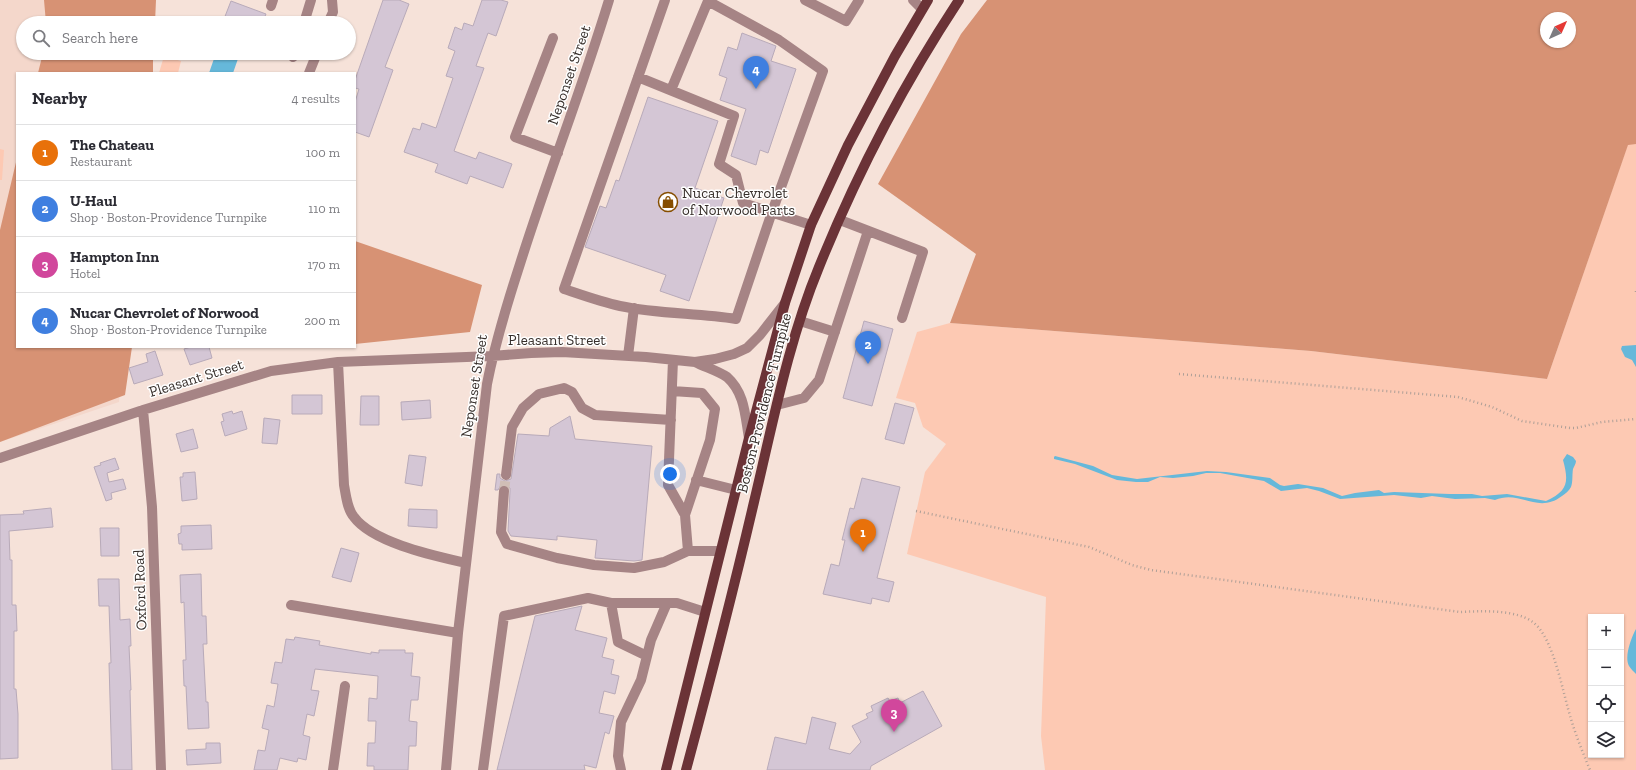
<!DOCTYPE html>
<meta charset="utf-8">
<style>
:root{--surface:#fff;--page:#f7f7f7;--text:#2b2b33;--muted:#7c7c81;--line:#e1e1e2;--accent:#864e00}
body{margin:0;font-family:"Zilla Slab",serif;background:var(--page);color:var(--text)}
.controls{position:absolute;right:12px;bottom:12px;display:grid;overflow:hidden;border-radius:0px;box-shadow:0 1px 3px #0004}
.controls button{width:36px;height:36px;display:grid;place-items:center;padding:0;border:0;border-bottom:1px solid var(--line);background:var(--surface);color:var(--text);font:20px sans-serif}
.compass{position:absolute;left:1540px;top:12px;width:36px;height:36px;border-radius:50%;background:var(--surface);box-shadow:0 1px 3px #0004;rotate:45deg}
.you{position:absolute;left:670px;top:474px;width:14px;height:14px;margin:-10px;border:3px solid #fff;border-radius:50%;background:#1a73e8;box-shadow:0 0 0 6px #1a73e833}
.badge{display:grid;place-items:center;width:26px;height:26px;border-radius:50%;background:var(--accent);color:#fff;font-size:13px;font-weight:700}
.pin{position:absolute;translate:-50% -33px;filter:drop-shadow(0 1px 2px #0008)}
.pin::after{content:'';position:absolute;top:21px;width:14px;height:12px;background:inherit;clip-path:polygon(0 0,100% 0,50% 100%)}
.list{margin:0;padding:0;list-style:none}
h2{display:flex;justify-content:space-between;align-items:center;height:52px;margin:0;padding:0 16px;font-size:17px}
h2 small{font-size:13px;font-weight:400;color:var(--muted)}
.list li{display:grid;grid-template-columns:26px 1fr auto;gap:12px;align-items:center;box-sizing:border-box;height:56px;padding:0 16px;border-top:1px solid var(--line)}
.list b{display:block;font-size:15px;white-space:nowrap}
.list p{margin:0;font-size:13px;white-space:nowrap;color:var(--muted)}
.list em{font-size:13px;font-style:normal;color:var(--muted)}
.icon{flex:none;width:22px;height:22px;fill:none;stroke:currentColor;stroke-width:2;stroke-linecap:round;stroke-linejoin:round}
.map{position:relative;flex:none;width:1636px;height:770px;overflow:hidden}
.search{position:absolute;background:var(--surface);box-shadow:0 1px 3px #0004;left:16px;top:16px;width:340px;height:44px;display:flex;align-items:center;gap:10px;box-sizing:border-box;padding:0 14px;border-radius:22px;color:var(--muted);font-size:15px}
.panel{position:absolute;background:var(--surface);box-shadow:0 1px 3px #0004;left:16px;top:72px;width:340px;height:276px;border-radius:0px}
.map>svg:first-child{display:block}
.built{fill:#f4d7cb}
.green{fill:#fdc9b3;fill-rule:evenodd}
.forest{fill:#d79274;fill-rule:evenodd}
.water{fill:#66b8da}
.building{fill:#d4c6d5;stroke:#b8aab9}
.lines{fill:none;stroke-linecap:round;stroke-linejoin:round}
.minor-tunnel{stroke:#d0beb6;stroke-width:10;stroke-dasharray:10 5;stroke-linecap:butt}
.path{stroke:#ae9f97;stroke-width:2.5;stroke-dasharray:1 3;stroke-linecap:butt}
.minor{stroke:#a68485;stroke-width:10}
.major{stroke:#6b3337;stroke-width:10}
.labels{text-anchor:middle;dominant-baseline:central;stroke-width:3;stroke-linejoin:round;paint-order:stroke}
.street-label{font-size:15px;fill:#372f2b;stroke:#fff}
.poi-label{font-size:15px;fill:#372f2b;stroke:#fff;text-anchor:start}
</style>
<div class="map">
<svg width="1636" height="770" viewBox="0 0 1636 770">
<rect width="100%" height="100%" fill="#f6e2d9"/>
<path class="built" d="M 0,0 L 149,0 L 147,23 L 23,23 L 23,53 L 145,53 L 144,73 L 17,73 L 17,347 L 123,347 L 119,402 L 0,442 Z"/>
<path class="green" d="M 164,56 L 181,61 L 178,73 L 159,73 Z
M 1628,144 L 1636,144 L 1636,770 L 1045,770 L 1041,736 L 1046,597 L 907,554 L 925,472 L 946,444 L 923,427 L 915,403 L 896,398 L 917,332 L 950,323 L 1311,351 L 1547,379 ZM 1591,617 L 1621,617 L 1621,755 L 1591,755 Z
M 0,149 L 4,150 L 2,180 L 0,180 Z"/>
<path class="forest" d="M 44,0 L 156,0 L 155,23 L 46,23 Z
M 987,0 L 1636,0 L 1636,144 L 1628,145 L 1547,379 L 1311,351 L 950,323 L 976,254 L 878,184 L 961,34 ZM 1546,18 L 1570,18 L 1570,42 L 1546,42 Z
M 43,53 L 153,53 L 153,73 L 38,73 Z
M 17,158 L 17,347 L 132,347 L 125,395 L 0,442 L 0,230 Z
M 355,241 L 482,285 L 470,332 L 355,344 Z"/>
<path class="water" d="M 216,53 L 240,53 L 233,73 L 209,73 Z
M 1636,345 L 1636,367 L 1632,360 L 1625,357 L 1621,349 L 1622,346 Z
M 1567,454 L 1573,457 L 1576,461 C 1576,464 1574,466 1573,469 C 1572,475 1573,482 1571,487 C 1569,491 1565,494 1562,496 C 1537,515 1520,489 1495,500 L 1485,498 L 1455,499 L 1432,496 L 1421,498 L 1394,495 L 1340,499 L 1319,491 L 1307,488 L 1281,491 L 1264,481 L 1220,473 L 1206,473 L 1193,476 L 1173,478 L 1160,477 L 1148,482 L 1136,482 L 1117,480 L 1075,464 L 1054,459 L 1054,457 L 1055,456 L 1093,466 L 1112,475 L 1137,479 L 1207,471 L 1226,472 L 1270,478 L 1280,485 L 1284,486 L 1298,484 L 1323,488 L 1342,496 L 1355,493 L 1379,490 L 1384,493 L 1394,492 L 1450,494 L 1472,494 L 1482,496 L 1507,494 L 1546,501 C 1568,491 1569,482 1563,460 Z
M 1636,629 L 1636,674 C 1634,672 1631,669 1629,666 C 1624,657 1631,638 1636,629 Z"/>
<path class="building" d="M 383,0 L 399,0 L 409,4 L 385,67 L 393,70 L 369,137 L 355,132 L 355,102 L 359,89 L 355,88 L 355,80 Z
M 482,0 L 501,0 L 508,2 L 496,36 L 488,33 L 476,66 L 484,68 L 454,151 L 476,159 L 479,152 L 512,164 L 503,188 L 470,176 L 467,184 L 435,172 L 438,164 L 404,152 L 413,128 L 420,130 L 422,123 L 436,128 L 453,78 L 446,76 L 455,51 L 448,48 L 455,27 L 462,30 L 464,23 L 473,26 Z
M 231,1 L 266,14 L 262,23 L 234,23 L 224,19 Z
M 742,33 L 776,46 L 771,61 L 796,69 L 768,153 L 760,150 L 756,165 L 731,156 L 746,109 L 720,100 L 727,78 L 719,75 L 728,47 L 737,50 Z
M 648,97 L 718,121 L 695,188 L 724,198 L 689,301 L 660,291 L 666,275 L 585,247 L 600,206 L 606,208 L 616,180 L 619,181 Z
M 864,321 L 893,329 L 872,406 L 843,398 Z
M 191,347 L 209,347 L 212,358 L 190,365 L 184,349 Z
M 155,351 L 163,375 L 134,384 L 129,368 L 148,362 L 146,354 Z
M 292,395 L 322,395 L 322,414 L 292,414 Z
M 361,396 L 379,396 L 379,425 L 360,425 Z
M 430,400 L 431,418 L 402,420 L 401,402 Z
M 895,403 L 914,408 L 904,444 L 885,439 Z
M 232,411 L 233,414 L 242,411 L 247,429 L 225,436 L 221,422 L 224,421 L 222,414 Z
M 570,416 L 575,439 L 652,446 L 642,560 L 634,561 L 595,558 L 597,540 L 557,536 L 557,540 L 511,536 L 508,531 L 510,491 L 510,488 L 505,485 L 501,485 L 498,490 L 495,490 L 497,474 L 500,474 L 500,478 L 505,481 L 511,479 L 518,434 L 549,436 L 550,428 Z
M 264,418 L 280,420 L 277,444 L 262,443 Z
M 193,429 L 198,448 L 181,452 L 176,434 Z
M 409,455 L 426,457 L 422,486 L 405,483 Z
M 115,458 L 119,469 L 107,473 L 109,482 L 123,479 L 126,489 L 111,493 L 112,499 L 106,501 L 94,467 L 101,465 L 100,463 Z
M 195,472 L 197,499 L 182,501 L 180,477 L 183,477 L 183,473 Z
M 862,478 L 900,487 L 877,578 L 894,582 L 889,602 L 872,598 L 871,604 L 823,594 L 831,564 L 839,566 L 845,540 L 842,540 L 850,508 L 854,509 Z
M 51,508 L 53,527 L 9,531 L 10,560 L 12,560 L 12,605 L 16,605 L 17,631 L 14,631 L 14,689 L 16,689 L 18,714 L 18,758 L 0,759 L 0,515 L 24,514 L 23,511 Z
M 409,509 L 437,510 L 437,528 L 408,526 Z
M 211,525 L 212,549 L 182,550 L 182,544 L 179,544 L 178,534 L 181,533 L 181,526 Z
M 100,528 L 119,528 L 119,556 L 101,556 Z
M 341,548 L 359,553 L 351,582 L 332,577 Z
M 201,574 L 202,616 L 206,616 L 207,644 L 203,644 L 206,702 L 208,702 L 209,728 L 188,729 L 186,686 L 184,686 L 183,660 L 186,660 L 184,602 L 181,603 L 180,575 Z
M 98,579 L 119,579 L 120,620 L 130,619 L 131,646 L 129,646 L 131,690 L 130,690 L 132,770 L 112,770 L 109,663 L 111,663 L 109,606 L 99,606 Z
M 582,606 L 575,630 L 607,638 L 602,657 L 614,660 L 611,674 L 619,676 L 615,694 L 604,691 L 599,713 L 614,716 L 609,734 L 605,732 L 596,768 L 584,765 L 585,770 L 497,770 L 535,616 Z
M 295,637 L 320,641 L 319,645 L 371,654 L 371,652 L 379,653 L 379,650 L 405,650 L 405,653 L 413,653 L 411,676 L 420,677 L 418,700 L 411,700 L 409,721 L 417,722 L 416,746 L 409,746 L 408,770 L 374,770 L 374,766 L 367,766 L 368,743 L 375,743 L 376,721 L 368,721 L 369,698 L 377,699 L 378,676 L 315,669 L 311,690 L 319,691 L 314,716 L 307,714 L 303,735 L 310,737 L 306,760 L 298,758 L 297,762 L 280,758 L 277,770 L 254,770 L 258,750 L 265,751 L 269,730 L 262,728 L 267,705 L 274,707 L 278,684 L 271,683 L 275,662 L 282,663 L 286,639 L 294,640 Z
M 923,691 L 942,726 L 871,766 L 870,770 L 767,770 L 775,737 L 806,744 L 812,717 L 836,723 L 829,749 L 850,754 L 861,742 L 852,726 L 868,718 L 866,714 L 873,711 L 871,706 L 888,698 L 890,701 L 898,698 L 900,703 Z
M 206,743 L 220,743 L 221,763 L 187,765 L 186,750 L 206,749 Z"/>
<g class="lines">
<path class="minor-tunnel" d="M 504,491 L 506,475"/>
<path class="path" d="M 1636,291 L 1636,295
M 1179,374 L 1458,397 L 1492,407 L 1522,421 L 1570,428 L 1576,428 L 1602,422 L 1636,419
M 916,511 L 1089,547 L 1132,565 L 1151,570 L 1460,612 C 1481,611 1517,609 1534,623 C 1554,639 1563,694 1571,719 C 1576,736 1583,753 1590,770"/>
<path class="minor" d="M 665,0 L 564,289 C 582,295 601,302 620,306 C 658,314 698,313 736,319 L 772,212 L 823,71 L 779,40 L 708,1 L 671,90
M 805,0 L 846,21 L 859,0
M 913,0 L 922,9
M 271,6 L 273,0
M 304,23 L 311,0
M 328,23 L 333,12 L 332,0
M 553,38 L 515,137 L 558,153
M 293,57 L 295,53
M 309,73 L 317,53
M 638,77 L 734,116 L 719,164 L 736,175 L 743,203 L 811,225
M 840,220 L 923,252 L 902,318
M 800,321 L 835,332
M 628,356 L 634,308
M 673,360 L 668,485 L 685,515 L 688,551 L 720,551
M 338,362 L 344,485 C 346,495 347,509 354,517 C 373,543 436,556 466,563
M 695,362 C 705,367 718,371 727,377 C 745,393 745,416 749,438
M 672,391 L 702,393 L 715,409 L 710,440 L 685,515
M 777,405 L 804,398 L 819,380 L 868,231
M 143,410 L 152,507 L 161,770
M 0,458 L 143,410 L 271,371 L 338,362 L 492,356 L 531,353 L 562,352 L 646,357 L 695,362 L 715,359 L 734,354 L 747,348 L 760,335 L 785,303
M 506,475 L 512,427 L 523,408 L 539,394 L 564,388 L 572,392 L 582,408 L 595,415 L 671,420
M 696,480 L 736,490
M 504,491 L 501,532 L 507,544 L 557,558 L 594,565 L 634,568 L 664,562 L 688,551
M 611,603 L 618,642 L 647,656
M 291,605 L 458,633
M 333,770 L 345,686
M 446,770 L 458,633 L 487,384 C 495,343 507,304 520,264 C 548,175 582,89 609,0
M 483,770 L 504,616 L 588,598 L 611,603 L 677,603 L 705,612
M 621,770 L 618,756 L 621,722 L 641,680 L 651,640 L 667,603"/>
<path class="major" d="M 666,770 L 749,438 L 785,303 L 811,225 L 848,145 L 895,56 L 928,0
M 686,770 C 710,681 733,592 754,502 C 773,423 788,342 819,267 C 857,173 903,85 959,0"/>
</g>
<defs>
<symbol id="shop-ring" viewBox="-11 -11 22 22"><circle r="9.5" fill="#fff" stroke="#864e00" stroke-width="1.5"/><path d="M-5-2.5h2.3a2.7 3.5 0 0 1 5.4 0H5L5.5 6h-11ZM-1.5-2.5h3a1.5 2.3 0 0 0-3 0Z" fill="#864e00"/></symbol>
</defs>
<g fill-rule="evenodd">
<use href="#shop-ring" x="657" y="191" width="22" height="22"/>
</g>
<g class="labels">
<g class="street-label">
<text transform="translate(569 75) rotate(-71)">Neponset Street</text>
<text x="557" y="340">Pleasant Street</text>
<text transform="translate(196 378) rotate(-17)">Pleasant Street</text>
<text transform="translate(474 386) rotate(-81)">Neponset Street</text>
<text transform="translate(764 403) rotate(-76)">Boston-Providence Turnpike</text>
<text transform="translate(140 590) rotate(-92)">Oxford Road</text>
</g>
<g class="poi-label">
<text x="682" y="193">Nucar Chevrolet<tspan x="682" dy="17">of Norwood Parts</tspan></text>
</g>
</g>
</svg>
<div class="controls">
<button>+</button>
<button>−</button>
<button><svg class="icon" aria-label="locate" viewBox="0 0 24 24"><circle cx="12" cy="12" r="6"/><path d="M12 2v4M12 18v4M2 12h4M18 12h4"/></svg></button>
<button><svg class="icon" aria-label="layers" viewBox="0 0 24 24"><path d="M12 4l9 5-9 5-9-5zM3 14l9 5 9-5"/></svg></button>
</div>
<svg class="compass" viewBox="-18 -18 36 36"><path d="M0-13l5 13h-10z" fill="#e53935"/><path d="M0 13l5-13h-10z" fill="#7c7c81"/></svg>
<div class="you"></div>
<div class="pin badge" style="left:863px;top:552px;background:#e8710a">1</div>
<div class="pin badge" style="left:868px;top:364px;background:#3f7fe0">2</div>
<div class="pin badge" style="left:894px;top:732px;background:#d1479c">3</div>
<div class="pin badge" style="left:756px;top:89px;background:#3f7fe0">4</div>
<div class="search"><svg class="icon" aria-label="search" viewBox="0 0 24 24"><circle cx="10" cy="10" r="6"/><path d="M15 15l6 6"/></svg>Search here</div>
<section class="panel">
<h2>Nearby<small>4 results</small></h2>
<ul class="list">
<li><span class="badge" style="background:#e8710a">1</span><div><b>The Chateau</b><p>Restaurant</p></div><em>100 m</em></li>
<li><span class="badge" style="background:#3f7fe0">2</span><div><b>U-Haul</b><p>Shop · Boston-Providence Turnpike</p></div><em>110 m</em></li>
<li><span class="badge" style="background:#d1479c">3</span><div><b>Hampton Inn</b><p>Hotel</p></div><em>170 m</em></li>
<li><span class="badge" style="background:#3f7fe0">4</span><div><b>Nucar Chevrolet of Norwood</b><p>Shop · Boston-Providence Turnpike</p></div><em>200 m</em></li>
</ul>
</section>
</div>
